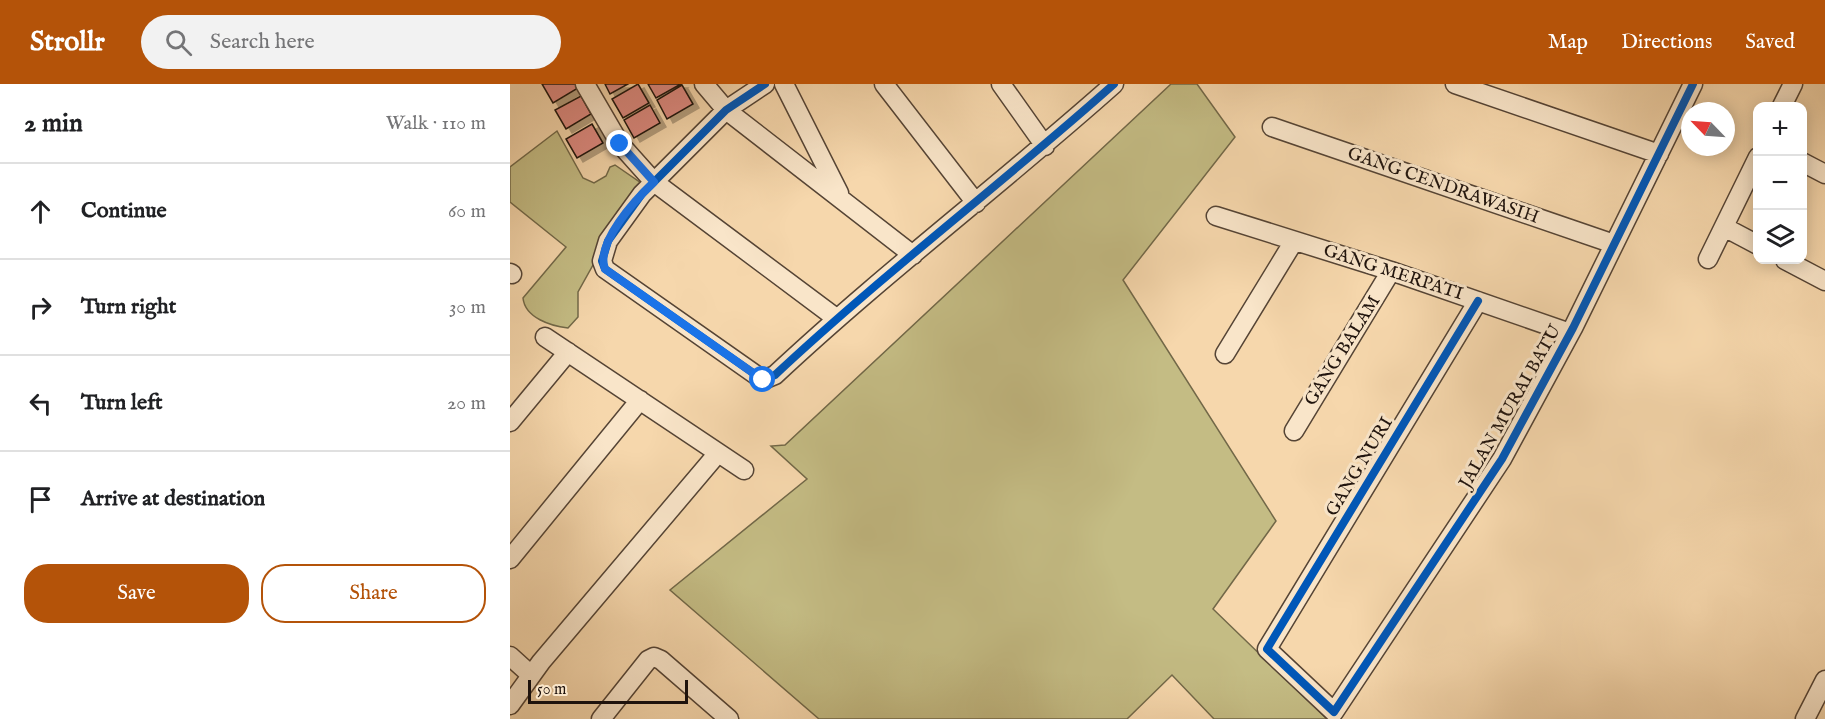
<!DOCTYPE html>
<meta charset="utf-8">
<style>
:root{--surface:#fff;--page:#f2f2f2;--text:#202124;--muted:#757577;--line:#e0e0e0;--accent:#b45309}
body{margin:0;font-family:"IM FELL English",serif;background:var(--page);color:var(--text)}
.controls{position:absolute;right:18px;top:18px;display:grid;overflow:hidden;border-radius:12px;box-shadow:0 3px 15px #0003}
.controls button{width:54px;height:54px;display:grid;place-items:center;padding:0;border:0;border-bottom:2px solid var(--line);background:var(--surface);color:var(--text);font:30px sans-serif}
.compass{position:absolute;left:1171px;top:18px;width:54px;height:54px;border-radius:50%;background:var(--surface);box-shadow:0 3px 15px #0003;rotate:295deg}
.scale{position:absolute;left:18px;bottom:15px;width:160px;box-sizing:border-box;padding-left:6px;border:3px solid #1f130d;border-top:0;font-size:16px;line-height:21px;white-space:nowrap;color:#1f130d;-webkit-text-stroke:4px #f9e5c9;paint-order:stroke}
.stop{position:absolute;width:18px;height:18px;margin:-14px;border:4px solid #1a73e8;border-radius:50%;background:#fff}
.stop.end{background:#1a73e8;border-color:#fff;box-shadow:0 2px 6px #0008}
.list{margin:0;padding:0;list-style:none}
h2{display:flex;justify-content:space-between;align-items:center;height:78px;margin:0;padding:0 24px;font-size:26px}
h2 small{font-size:20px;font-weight:400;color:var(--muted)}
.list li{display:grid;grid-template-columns:39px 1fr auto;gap:18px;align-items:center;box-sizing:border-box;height:96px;padding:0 24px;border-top:2px solid var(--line)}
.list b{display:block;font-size:22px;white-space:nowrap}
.list em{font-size:20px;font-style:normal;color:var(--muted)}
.actions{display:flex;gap:12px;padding:18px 24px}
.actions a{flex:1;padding:14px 0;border:2px solid var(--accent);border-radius:24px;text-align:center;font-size:21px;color:var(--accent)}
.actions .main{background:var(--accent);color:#fff}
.icon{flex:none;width:33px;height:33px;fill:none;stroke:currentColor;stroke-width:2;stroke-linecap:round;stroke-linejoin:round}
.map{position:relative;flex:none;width:1315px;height:635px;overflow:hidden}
header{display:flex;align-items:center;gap:36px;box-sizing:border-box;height:84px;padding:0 30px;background:var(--accent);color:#fff}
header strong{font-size:28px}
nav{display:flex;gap:33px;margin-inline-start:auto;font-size:21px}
.search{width:420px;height:54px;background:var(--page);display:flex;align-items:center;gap:15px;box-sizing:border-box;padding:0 21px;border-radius:33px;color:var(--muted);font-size:22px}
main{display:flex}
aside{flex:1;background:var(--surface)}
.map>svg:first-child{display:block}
.green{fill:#c4bc84;stroke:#726848;stroke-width:1.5}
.building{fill:#de8b82;stroke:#1f130d;stroke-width:1.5;filter:url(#shadow)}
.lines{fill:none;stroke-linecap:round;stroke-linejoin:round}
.street-casing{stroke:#554435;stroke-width:21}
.street{stroke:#f9e5c9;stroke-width:18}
.cycleway-casing{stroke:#f9e5c9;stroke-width:11}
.cycleway{stroke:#0057b8;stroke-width:8}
.route{stroke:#1a73e8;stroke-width:8}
.labels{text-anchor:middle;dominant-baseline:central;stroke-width:6;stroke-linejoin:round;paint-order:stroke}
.street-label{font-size:18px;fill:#1f130d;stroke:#f9e5c9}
</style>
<header>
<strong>Strollr</strong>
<div class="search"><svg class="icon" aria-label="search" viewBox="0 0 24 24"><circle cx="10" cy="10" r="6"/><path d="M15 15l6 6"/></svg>Search here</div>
<nav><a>Map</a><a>Directions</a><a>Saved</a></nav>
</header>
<main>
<aside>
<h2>2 min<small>Walk · 110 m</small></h2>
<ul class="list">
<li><svg class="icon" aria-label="ahead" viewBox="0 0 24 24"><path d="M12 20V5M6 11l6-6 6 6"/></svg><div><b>Continue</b></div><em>60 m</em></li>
<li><svg class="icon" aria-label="right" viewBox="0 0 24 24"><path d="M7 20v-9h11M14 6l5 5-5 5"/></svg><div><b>Turn right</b></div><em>30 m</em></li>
<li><svg class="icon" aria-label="left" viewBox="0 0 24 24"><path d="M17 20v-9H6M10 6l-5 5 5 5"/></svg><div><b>Turn left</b></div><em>20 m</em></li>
<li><svg class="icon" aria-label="arrive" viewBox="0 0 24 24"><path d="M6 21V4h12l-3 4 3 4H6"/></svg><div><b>Arrive at destination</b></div></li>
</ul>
<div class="actions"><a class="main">Save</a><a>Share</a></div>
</aside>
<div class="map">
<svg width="1315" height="635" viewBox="0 0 1315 635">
<defs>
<filter id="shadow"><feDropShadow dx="6" dy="4" stdDeviation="0" flood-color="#0004"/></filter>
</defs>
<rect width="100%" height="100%" fill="#f6d7ac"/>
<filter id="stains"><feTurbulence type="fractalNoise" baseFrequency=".00333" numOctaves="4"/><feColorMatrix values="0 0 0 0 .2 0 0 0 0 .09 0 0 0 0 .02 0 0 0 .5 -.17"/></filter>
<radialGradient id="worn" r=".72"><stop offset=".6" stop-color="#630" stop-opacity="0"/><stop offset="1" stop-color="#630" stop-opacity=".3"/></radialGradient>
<path class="green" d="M 661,0 L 687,0 L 725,53 L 613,196 L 766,437 L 703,525 L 817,635 L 704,635 L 662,591 L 617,635 L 309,635 L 160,506 L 297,395 L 261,362 L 275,361 Z
M 47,47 L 73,94 L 84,99 L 96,92 L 100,83 L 105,81 L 131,99 L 108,127 L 88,163 L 88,172 L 68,208 L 68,233 L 58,244 C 41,242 15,234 13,214 L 56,163 L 0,118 L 0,83 Z"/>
<path class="building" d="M 32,0 L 66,0 L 68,4 L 43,19 Z
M 95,0 L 118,0 L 100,10 Z
M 128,0 L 139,19 L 113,34 L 102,15 Z
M 138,0 L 171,0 L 146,14 Z
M 172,1 L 183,20 L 157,35 L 147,16 Z
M 71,12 L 81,30 L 56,45 L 45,26 Z
M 140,21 L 150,39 L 124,54 L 114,36 Z
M 82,40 L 93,59 L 67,74 L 56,55 Z"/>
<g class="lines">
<defs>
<path id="street" d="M 75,0 L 110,60 L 144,98 L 326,234
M 194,0 L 216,26 L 403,171
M 255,0 L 216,26 L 132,110 L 98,157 L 92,177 L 95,185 L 253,296 L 265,291 C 374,189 493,99 604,0
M 274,0 L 329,109
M 374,0 L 466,119
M 491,0 L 535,62
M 945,0 L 1149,70
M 1272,22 L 1283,0
M 762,43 L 1104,160
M 1292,78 L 1315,90
M 706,132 L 881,187 L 1060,249
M 1214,143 L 1248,161
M 1198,175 L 1248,73
M 1275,176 L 1315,197
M 0,189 L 2,190
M 968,217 L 757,565 L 824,628 L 992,375 L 1063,244 L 1183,0
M 35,253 L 234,386
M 715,270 L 784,157
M 0,338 L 58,268
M 784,347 L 881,187
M 0,475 L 130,316
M 0,572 L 21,591
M 0,621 L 31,578 L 208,369
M 91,635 L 138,576 L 144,573 L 151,576 L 219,635
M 1295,635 L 1315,596"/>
</defs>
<use href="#street" class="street-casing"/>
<use href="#street" class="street"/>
<defs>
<path id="cycleway" d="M 255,0 L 216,26 L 132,110 L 98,157 L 92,177 L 95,185 L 253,296 L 265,291 C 374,189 493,99 604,0
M 968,217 L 757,565 L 824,628 L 992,375 L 1063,244 L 1183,0"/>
</defs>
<use href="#cycleway" class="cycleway-casing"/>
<use href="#cycleway" class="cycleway"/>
</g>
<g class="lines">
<path class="route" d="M 110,60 L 144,98 C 126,115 85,159 95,185 L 253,296"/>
</g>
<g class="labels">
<g class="street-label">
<text transform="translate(933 102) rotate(19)">GANG CENDRAWASIH</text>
<text transform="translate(883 189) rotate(18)">GANG MERPATI</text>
<text transform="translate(833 267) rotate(-58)">GANG BALAM</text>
<text transform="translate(1001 323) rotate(-60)">JALAN MURAI BATU</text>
<text transform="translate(850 383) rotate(-59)">GANG NURI</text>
</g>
</g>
<rect width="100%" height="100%" filter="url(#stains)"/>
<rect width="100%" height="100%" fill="url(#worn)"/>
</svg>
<div class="controls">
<button>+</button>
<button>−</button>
<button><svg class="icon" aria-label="layers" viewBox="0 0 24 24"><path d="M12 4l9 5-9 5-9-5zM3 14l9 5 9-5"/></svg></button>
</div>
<svg class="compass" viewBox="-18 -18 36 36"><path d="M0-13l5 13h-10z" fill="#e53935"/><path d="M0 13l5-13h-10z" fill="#757577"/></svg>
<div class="scale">50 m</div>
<div class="stop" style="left:253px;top:296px"></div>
<div class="stop end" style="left:110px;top:60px"></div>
</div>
</main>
